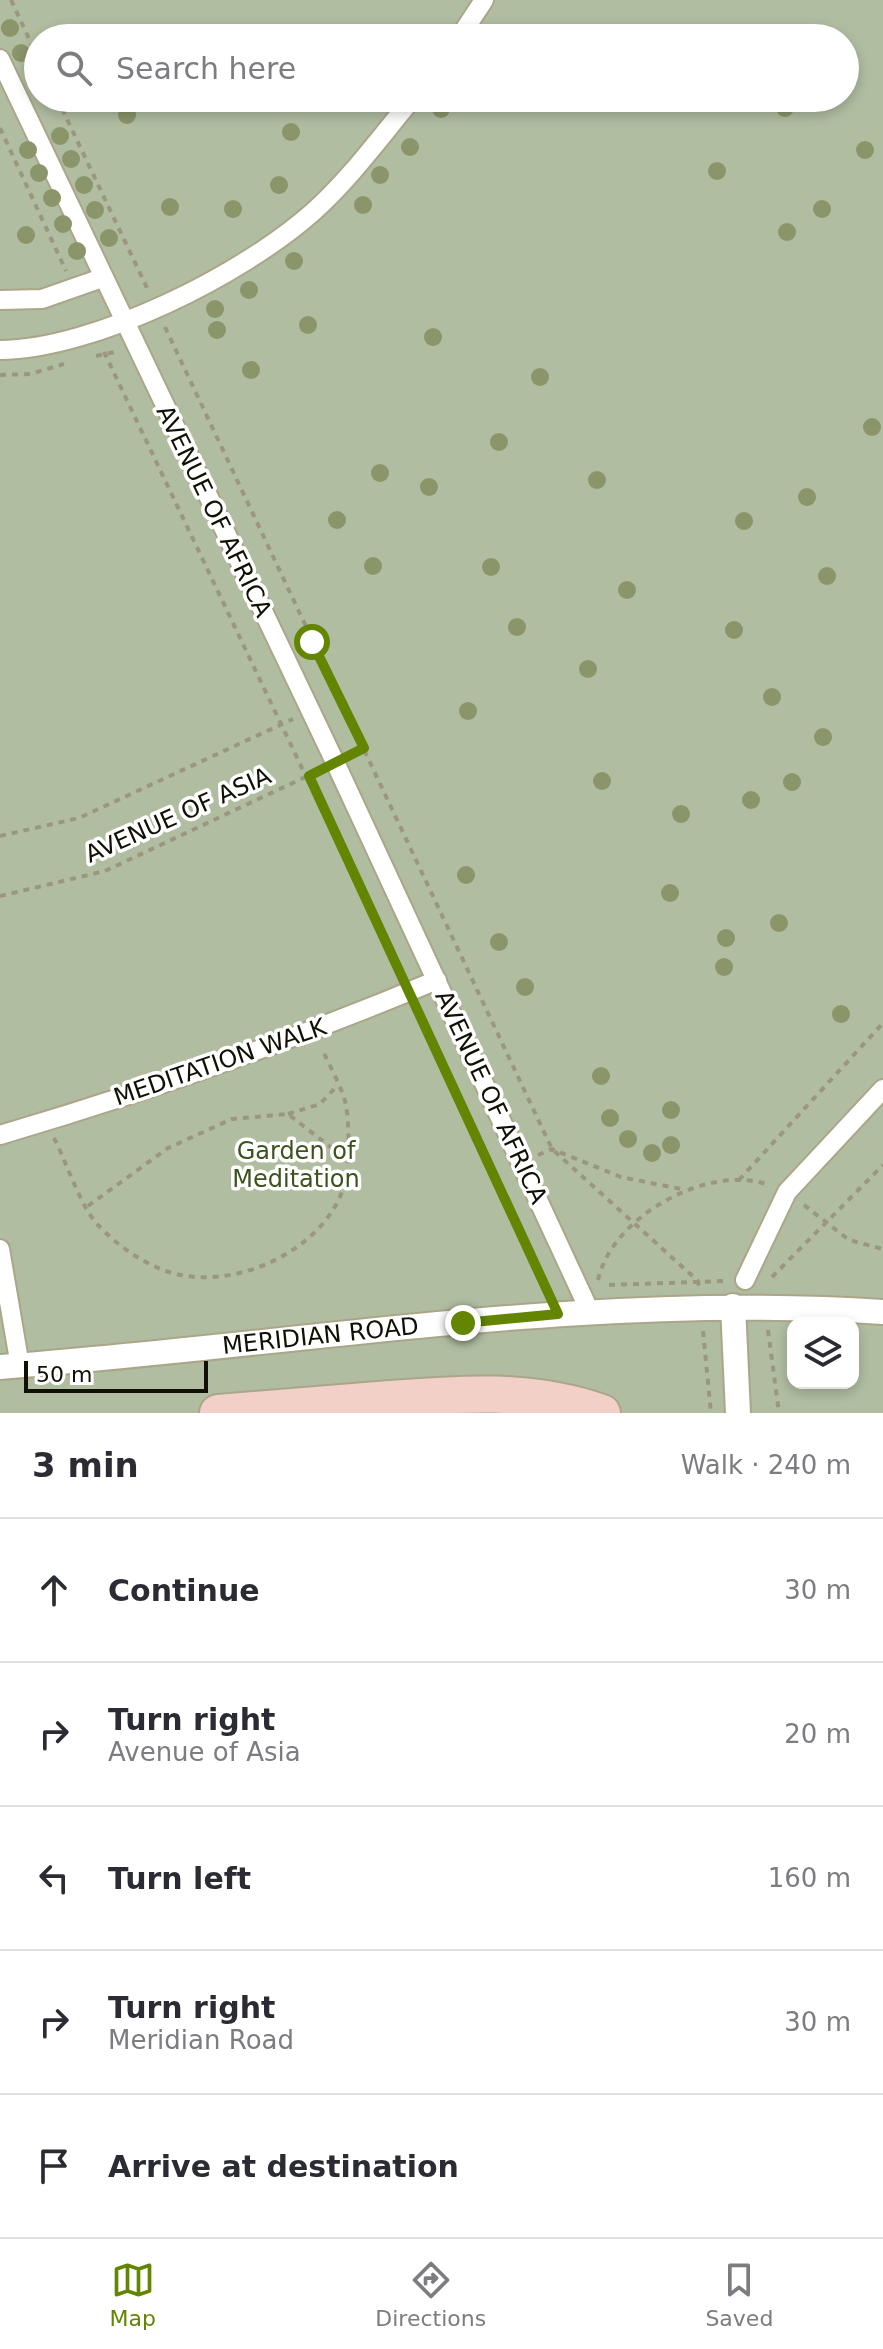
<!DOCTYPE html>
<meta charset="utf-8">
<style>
:root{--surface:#fff;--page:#f2f2f3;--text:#2b2b33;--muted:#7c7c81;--line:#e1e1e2;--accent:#638501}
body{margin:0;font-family:"DejaVu Sans",sans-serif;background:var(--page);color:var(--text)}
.controls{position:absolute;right:24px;bottom:24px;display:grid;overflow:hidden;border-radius:16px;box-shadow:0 4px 12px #0003}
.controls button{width:72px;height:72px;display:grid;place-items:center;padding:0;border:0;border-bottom:2px solid var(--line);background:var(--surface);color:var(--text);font:40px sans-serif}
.scale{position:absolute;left:24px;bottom:20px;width:184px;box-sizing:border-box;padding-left:8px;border:4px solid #111005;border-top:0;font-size:22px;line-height:28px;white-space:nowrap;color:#111005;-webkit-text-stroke:6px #fff;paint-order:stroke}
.stop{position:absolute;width:24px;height:24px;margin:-18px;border:6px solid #638501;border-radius:50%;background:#fff}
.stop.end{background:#638501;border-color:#fff;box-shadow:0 2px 8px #0008}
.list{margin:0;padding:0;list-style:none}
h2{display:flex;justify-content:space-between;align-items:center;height:104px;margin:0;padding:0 32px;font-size:34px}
h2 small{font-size:26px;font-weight:400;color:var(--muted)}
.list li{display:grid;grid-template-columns:52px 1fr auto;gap:24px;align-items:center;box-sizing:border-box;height:144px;padding:0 32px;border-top:2px solid var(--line)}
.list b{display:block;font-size:30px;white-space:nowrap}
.list p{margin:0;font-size:26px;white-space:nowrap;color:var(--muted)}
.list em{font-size:26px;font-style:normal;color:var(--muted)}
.icon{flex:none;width:44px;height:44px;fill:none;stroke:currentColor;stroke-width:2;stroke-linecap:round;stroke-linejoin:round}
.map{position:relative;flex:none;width:883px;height:1413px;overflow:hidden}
.search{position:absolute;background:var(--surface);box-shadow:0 4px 12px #0003;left:24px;right:24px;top:24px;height:88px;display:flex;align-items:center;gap:20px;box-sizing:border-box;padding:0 28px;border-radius:44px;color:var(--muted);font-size:30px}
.sheet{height:824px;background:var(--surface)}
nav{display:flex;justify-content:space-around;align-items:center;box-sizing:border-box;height:112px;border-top:2px solid var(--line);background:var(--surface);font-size:22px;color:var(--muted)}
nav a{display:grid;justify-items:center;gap:4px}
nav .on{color:var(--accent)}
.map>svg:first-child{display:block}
.green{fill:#b0bda1;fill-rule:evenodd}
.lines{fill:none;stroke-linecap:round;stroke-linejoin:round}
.pedestrian-casing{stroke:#aba689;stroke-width:22}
.minor-casing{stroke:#aba689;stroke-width:28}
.secondary-casing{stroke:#aba689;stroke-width:40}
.path{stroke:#9b977f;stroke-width:4;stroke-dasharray:6 6;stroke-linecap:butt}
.pedestrian{stroke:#fff;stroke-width:18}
.minor{stroke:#fff;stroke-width:24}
.secondary{stroke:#f2d0c8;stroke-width:36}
.tree{fill:#8a9569}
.route{stroke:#638501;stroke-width:10}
.labels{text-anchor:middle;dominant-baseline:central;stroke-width:7;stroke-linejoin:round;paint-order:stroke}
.street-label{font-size:24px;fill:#111005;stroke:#fff}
.park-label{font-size:24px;fill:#3c531d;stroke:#fff}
</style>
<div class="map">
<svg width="883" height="1413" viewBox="0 0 883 1413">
<rect width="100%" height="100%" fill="#eae5c5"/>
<path class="green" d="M 0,0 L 883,0 L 883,1413 L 0,1413 ZM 38,38 L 845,38 L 845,98 L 38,98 ZM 793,1323 L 853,1323 L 853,1383 L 793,1383 Z"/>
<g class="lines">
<defs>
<path id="pedestrian" d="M 459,38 L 484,0
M 0,59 L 335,762 L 590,1312
M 0,300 L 42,299 L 102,278
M 0,350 C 95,349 242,275 313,212 C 350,179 381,136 413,98
M 0,1135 C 149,1091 294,1040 437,980
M 0,1249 L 20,1366
M 745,1280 L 787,1192 L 883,1089"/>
<g id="minor">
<path d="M 733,1306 L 738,1413"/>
<path id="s1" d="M 0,1367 C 294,1345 588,1292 883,1312"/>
</g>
<path id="secondary" d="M 218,1413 C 271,1409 324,1404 378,1400 C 455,1394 528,1387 602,1413"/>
</defs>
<use href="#pedestrian" class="pedestrian-casing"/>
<use href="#minor" class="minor-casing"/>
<use href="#secondary" class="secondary-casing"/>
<path class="path" d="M 11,0 L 38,58
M 57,98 L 148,290
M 0,128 L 66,271
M 165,327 L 552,1149 L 698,1281 L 699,1287
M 104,352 L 399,972
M 96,356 L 119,351
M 0,375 L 30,374 L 64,364
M 0,836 L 79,818 L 293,719
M 0,896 L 105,871 L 316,772
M 417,1009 L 548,1291
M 288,1114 L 320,1104 L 337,1086
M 54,1138 C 66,1161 81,1208 98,1225 C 118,1246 142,1263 169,1272 C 234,1293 330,1249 346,1179 C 350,1165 349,1120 346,1105 C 342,1087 330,1067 322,1049
M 538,1155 L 552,1149 L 621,1177 L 681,1189
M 739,1180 L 883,1023
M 804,1205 L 849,1240 L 883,1249
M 88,1206 L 168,1148 L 232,1119 L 288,1114 L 346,1159
M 772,1277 L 883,1165
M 598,1280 C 612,1216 709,1163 769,1185
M 609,1285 L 724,1281
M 768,1330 L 779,1413
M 703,1331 L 711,1413"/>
<use href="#pedestrian" class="pedestrian"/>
<use href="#minor" class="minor"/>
<use href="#secondary" class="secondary"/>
</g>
<g class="tree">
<circle cx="10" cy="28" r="9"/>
<circle cx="21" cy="53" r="9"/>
<circle cx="785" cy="108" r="9"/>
<circle cx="441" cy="109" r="9"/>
<circle cx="127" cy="115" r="9"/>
<circle cx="291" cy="132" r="9"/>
<circle cx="60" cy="136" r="9"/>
<circle cx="410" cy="147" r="9"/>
<circle cx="28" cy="150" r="9"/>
<circle cx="865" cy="150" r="9"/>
<circle cx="71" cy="159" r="9"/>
<circle cx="717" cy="171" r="9"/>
<circle cx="39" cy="173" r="9"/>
<circle cx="380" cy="175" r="9"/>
<circle cx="84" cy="185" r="9"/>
<circle cx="279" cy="185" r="9"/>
<circle cx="52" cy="198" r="9"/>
<circle cx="363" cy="205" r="9"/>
<circle cx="170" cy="207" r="9"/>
<circle cx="233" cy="209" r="9"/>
<circle cx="822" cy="209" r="9"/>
<circle cx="95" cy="210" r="9"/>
<circle cx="63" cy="224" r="9"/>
<circle cx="787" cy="232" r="9"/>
<circle cx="26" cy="235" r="9"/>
<circle cx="109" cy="238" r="9"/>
<circle cx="77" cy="251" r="9"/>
<circle cx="294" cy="261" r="9"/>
<circle cx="249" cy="290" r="9"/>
<circle cx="215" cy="309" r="9"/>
<circle cx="308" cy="325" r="9"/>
<circle cx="217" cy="330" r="9"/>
<circle cx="433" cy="337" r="9"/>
<circle cx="251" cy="370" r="9"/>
<circle cx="540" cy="377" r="9"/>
<circle cx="872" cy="427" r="9"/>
<circle cx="499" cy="442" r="9"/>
<circle cx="380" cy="473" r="9"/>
<circle cx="597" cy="480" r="9"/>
<circle cx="429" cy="487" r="9"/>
<circle cx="807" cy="497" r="9"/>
<circle cx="337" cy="520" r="9"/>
<circle cx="744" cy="521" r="9"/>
<circle cx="373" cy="566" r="9"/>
<circle cx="491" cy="567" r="9"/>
<circle cx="827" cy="576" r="9"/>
<circle cx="627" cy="590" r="9"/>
<circle cx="517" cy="627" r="9"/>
<circle cx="734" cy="630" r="9"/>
<circle cx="588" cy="669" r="9"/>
<circle cx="772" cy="697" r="9"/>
<circle cx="468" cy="711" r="9"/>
<circle cx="823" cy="737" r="9"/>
<circle cx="602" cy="781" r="9"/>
<circle cx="792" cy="782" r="9"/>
<circle cx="751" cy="800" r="9"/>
<circle cx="681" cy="814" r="9"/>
<circle cx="466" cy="875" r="9"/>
<circle cx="670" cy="893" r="9"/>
<circle cx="779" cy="923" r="9"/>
<circle cx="726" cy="938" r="9"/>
<circle cx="499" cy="942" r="9"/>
<circle cx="724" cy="967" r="9"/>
<circle cx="525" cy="987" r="9"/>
<circle cx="841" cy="1014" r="9"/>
<circle cx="601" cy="1076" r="9"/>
<circle cx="671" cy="1110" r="9"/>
<circle cx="610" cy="1118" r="9"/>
<circle cx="628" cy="1139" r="9"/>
<circle cx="671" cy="1145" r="9"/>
<circle cx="652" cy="1153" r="9"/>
</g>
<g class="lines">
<path class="route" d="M 312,642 L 364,748 L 309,776 L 558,1314 L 463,1323"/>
</g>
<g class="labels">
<g class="street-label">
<text transform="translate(214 511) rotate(64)">AVENUE OF AFRICA</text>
<text transform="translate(178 815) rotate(-24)">AVENUE OF ASIA</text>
<text transform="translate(220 1062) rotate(-19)">MEDITATION WALK</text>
<text transform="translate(491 1097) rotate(65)">AVENUE OF AFRICA</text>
<text stroke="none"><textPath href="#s1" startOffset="322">MERIDIAN ROAD</textPath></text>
</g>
<g class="park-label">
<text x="296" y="1151">Garden of<tspan x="296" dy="28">Meditation</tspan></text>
</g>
</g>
</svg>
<div class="controls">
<button><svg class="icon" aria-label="layers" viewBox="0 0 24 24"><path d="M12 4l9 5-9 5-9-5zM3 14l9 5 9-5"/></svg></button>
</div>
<div class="scale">50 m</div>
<div class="stop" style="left:312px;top:642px"></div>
<div class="stop end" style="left:463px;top:1323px"></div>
<div class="search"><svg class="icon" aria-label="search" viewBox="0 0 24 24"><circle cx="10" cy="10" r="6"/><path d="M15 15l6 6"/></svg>Search here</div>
</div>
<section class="sheet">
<h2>3 min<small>Walk · 240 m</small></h2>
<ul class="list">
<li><svg class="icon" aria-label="ahead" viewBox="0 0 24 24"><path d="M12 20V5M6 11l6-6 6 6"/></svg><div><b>Continue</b></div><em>30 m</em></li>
<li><svg class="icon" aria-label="right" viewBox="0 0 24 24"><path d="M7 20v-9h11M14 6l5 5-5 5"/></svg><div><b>Turn right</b><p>Avenue of Asia</p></div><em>20 m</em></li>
<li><svg class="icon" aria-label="left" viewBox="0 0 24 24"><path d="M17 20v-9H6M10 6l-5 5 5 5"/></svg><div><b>Turn left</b></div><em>160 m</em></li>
<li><svg class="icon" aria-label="right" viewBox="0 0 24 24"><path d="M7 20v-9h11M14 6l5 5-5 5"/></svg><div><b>Turn right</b><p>Meridian Road</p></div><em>30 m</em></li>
<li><svg class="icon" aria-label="arrive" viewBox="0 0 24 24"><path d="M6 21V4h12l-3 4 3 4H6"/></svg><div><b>Arrive at destination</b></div></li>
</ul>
</section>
<nav>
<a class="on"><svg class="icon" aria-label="map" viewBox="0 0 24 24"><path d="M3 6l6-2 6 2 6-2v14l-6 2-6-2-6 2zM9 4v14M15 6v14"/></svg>Map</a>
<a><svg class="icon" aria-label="directions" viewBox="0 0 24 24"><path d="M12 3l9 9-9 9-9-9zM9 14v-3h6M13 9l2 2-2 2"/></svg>Directions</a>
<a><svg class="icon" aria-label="saved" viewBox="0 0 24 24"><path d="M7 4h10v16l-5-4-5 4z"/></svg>Saved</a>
</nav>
